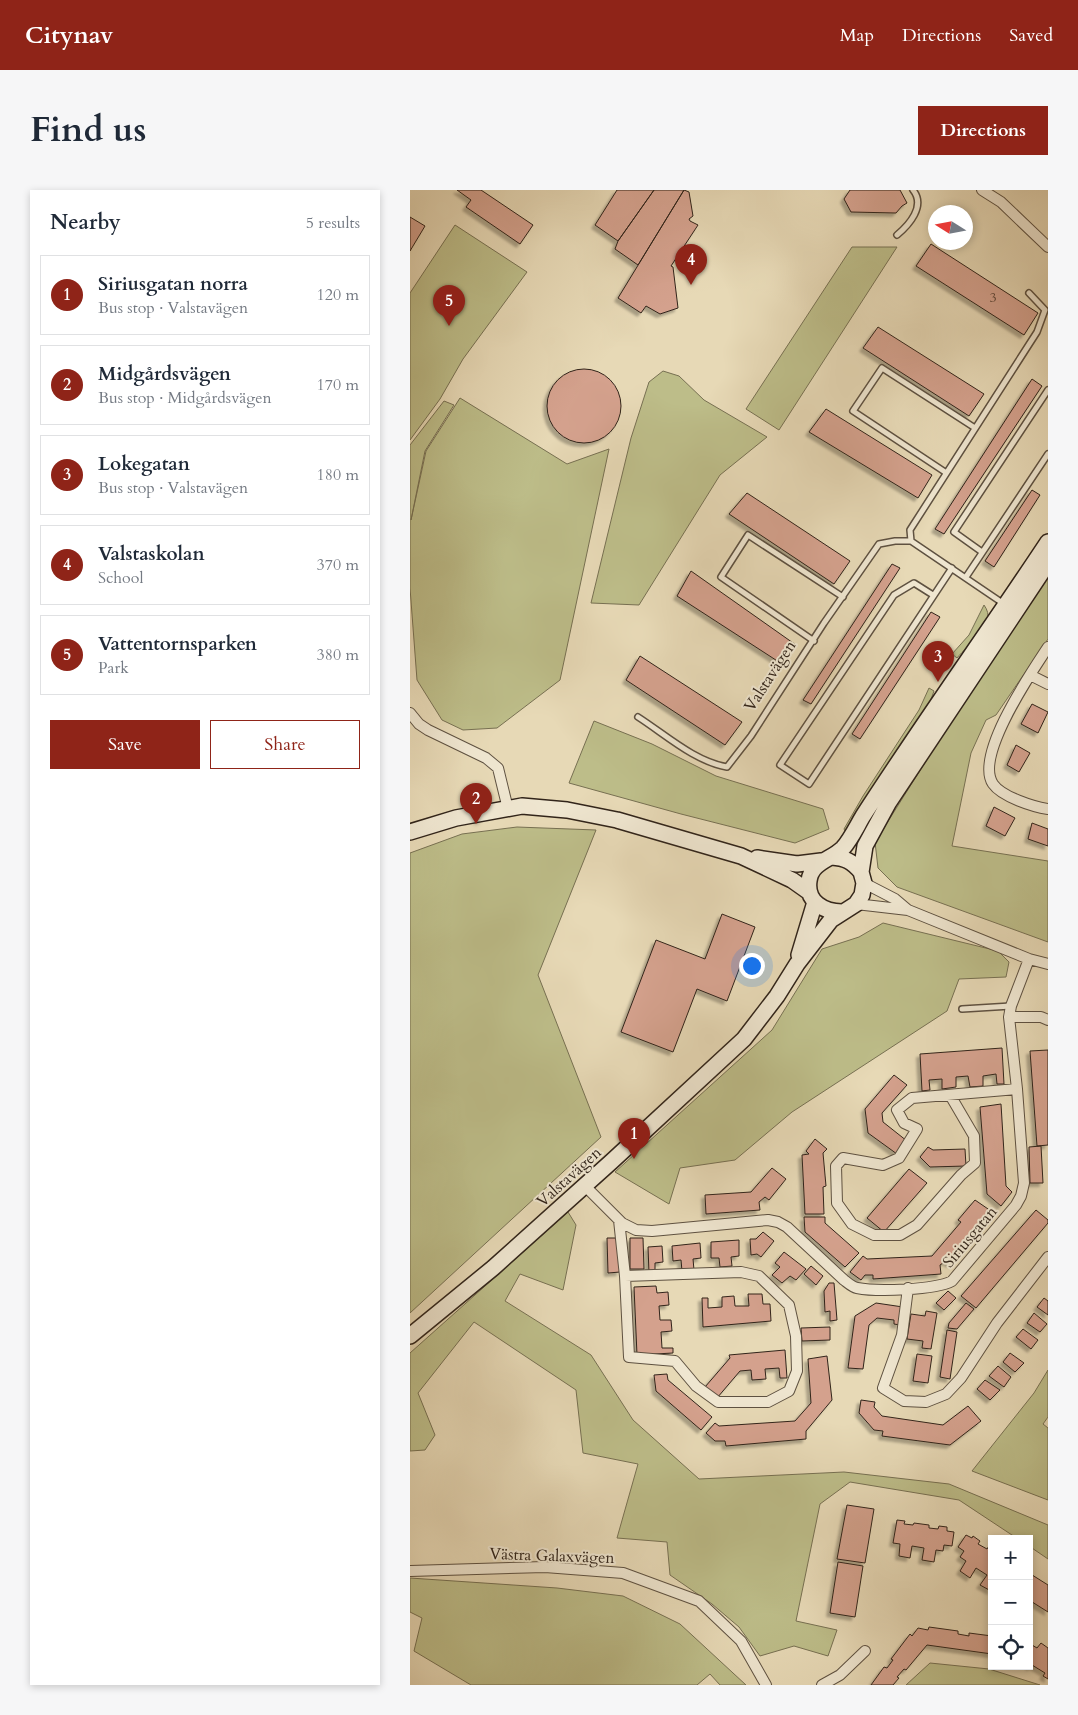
<!DOCTYPE html>
<meta charset="utf-8">
<style>
:root{--surface:#fff;--page:#f6f6f7;--text:#1f2937;--muted:#747a83;--line:#e0e1e3;--accent:#8f2418}
body{margin:0;font-family:Cardo,serif;background:var(--page);color:var(--text)}
.controls{position:absolute;right:15px;bottom:15px;display:grid;overflow:hidden;border-radius:0px;box-shadow:0 2px 8px #0003}
.controls button{width:45px;height:45px;display:grid;place-items:center;padding:0;border:0;border-bottom:1px solid var(--line);background:var(--surface);color:var(--text);font:25px sans-serif}
.compass{position:absolute;left:518px;top:15px;width:45px;height:45px;border-radius:50%;background:var(--surface);box-shadow:0 2px 8px #0003;rotate:281deg}
.you{position:absolute;left:341px;top:775px;width:18px;height:18px;margin:-12px;border:4px solid #fff;border-radius:50%;background:#1a73e8;box-shadow:0 0 0 8px #1a73e833}
.badge{display:grid;place-items:center;width:32px;height:32px;border-radius:50%;background:var(--accent);color:#fff;font-size:16px;font-weight:700}
.pin{position:absolute;translate:-50% -41px;filter:drop-shadow(0 1px 2px #0008)}
.pin::after{content:'';position:absolute;top:26px;width:18px;height:15px;background:inherit;clip-path:polygon(0 0,100% 0,50% 100%)}
.list{margin:0;padding:0;list-style:none}
h2{display:flex;justify-content:space-between;align-items:center;height:65px;margin:0;padding:0 20px;font-size:21px}
h2 small{font-size:16px;font-weight:400;color:var(--muted)}
.list li{display:grid;grid-template-columns:32px 1fr auto;gap:15px;align-items:center;box-sizing:border-box;height:80px;margin:0 10px 10px;padding:0 10px;border:1px solid var(--line);border-radius:0px}
.list b{display:block;font-size:19px;white-space:nowrap}
.list p{margin:0;font-size:16px;white-space:nowrap;color:var(--muted)}
.list em{font-size:16px;font-style:normal;color:var(--muted)}
.actions{display:flex;gap:10px;padding:15px 20px}
.actions a{flex:1;padding:11px 0;border:1px solid var(--accent);border-radius:0px;text-align:center;font-size:18px;color:var(--accent)}
.actions .main{background:var(--accent);color:#fff}
.icon{flex:none;width:28px;height:28px;fill:none;stroke:currentColor;stroke-width:2;stroke-linecap:round;stroke-linejoin:round}
.map{position:relative;flex:none;width:638px;height:1495px;overflow:hidden;border-radius:0px}
header{display:flex;align-items:center;gap:30px;box-sizing:border-box;height:70px;padding:0 25px;background:var(--accent);color:#fff}
header strong{font-size:24px}
nav{display:flex;gap:28px;margin-inline-start:auto;font-size:18px}
.intro{display:flex;align-items:center;justify-content:space-between;box-sizing:border-box;height:120px;padding:0 30px}
h1{margin:0;font-size:35px}
.button{padding:12px 22px;border-radius:0px;background:var(--accent);color:#fff;font-size:18px;font-weight:700}
main{display:flex;gap:30px;padding:0 30px}
aside{flex:1;background:var(--surface);border-radius:0px;box-shadow:0 2px 8px #0003}
.map>svg:first-child{display:block}
.green{fill:#bdbd89;stroke:#777052}
.building{fill:#d4a18d;stroke:#31241a;filter:url(#shadow)}
.lines{fill:none;stroke-linecap:round;stroke-linejoin:round}
.lane-casing{stroke:#5e5141;stroke-width:8}
.street-casing{stroke:#5e5141;stroke-width:12}
.secondary-casing{stroke:#31241a;stroke-width:18}
.lane{stroke:#efe6d0;stroke-width:5}
.street{stroke:#efe6d0;stroke-width:10}
.secondary{stroke:#efe6d0;stroke-width:15}
.labels{text-anchor:middle;dominant-baseline:central;stroke-width:4;stroke-linejoin:round;paint-order:stroke}
.number-label{font-size:14px;fill:#5a4337}
.street-label{font-size:16px;fill:#31241a;stroke:#efe6d0}
</style>
<header>
<strong>Citynav</strong>
<nav><a>Map</a><a>Directions</a><a>Saved</a></nav>
</header>
<div class="intro"><h1>Find us</h1><a class="button">Directions</a></div>
<main>
<aside>
<h2>Nearby<small>5 results</small></h2>
<ul class="list">
<li><span class="badge">1</span><div><b>Siriusgatan norra</b><p>Bus stop · Valstavägen</p></div><em>120 m</em></li>
<li><span class="badge">2</span><div><b>Midgårdsvägen</b><p>Bus stop · Midgårdsvägen</p></div><em>170 m</em></li>
<li><span class="badge">3</span><div><b>Lokegatan</b><p>Bus stop · Valstavägen</p></div><em>180 m</em></li>
<li><span class="badge">4</span><div><b>Valstaskolan</b><p>School</p></div><em>370 m</em></li>
<li><span class="badge">5</span><div><b>Vattentornsparken</b><p>Park</p></div><em>380 m</em></li>
</ul>
<div class="actions"><a class="main">Save</a><a>Share</a></div>
</aside>
<div class="map">
<svg width="638" height="1495" viewBox="0 0 638 1495">
<defs>
<filter id="shadow"><feDropShadow dx="-3.5" dy="3.5" stdDeviation="1" flood-color="#0004"/></filter>
</defs>
<rect width="100%" height="100%" fill="#e7d9b6"/>
<filter id="stains"><feTurbulence type="fractalNoise" baseFrequency=".004" numOctaves="4"/><feColorMatrix values="0 0 0 0 .2 0 0 0 0 .09 0 0 0 0 .02 0 0 0 .5 -.17"/></filter>
<radialGradient id="worn" r=".72"><stop offset=".6" stop-color="#630" stop-opacity="0"/><stop offset="1" stop-color="#630" stop-opacity=".3"/></radialGradient>
<path class="green" d="M 45,35 L 117,82 L 53,169 L 30,209 L 0,250 L 0,103 Z
M 442,57 L 487,57 L 369,240 L 336,219 Z
M 253,181 L 269,186 L 294,210 L 357,247 L 310,285 L 229,415 L 181,413 L 221,248 L 239,192 Z
M 50,208 L 157,274 L 199,259 L 150,490 L 87,538 L 53,540 L 32,530 L 7,490 L 0,398 L 0,255 L 34,211 L 44,215 L 15,261 L 1,330 L 16,261 Z
M 638,381 L 638,449 L 586,525 L 576,530 L 561,563 L 542,656 L 638,671 L 638,752 L 487,697 L 468,678 L 465,652 L 631,388 Z
M 574,415 C 589,435 558,454 547,468 L 542,464 L 559,445 Z
M 519,498 L 524,501 L 517,520 L 437,645 L 434,639 L 453,606 L 509,520 Z
M 184,531 L 242,554 L 306,586 L 413,619 L 419,639 L 385,653 L 271,624 L 159,593 Z
M 107,637 L 186,640 L 128,785 L 191,947 L 0,1123 L 0,663 L 52,644 Z
M 473,733 L 588,761 L 599,772 L 596,787 L 549,789 L 537,821 L 382,922 L 325,970 L 270,978 L 259,1014 L 205,982 L 362,840 L 412,759 L 449,747 Z
M 158,1022 L 166,1035 L 153,1100 L 110,1084 L 95,1111 L 181,1165 L 223,1230 L 289,1289 L 434,1282 L 539,1294 L 638,1335 L 638,1369 L 619,1356 L 619,1349 L 608,1349 L 549,1310 L 440,1292 L 410,1314 L 386,1431 L 427,1440 L 418,1466 L 384,1456 L 350,1466 L 329,1437 L 302,1414 L 260,1385 L 257,1352 L 207,1348 L 228,1274 L 173,1263 L 166,1200 L 64,1132 L 8,1203 L 25,1245 L 15,1260 L 0,1261 L 0,1163 Z
M 638,1180 L 638,1227 L 633,1234 L 638,1238 L 638,1310 L 562,1281 L 624,1203 Z
M 0,1388 L 147,1398 L 213,1406 L 270,1434 L 336,1495 L 310,1495 L 300,1484 L 287,1495 L 61,1495 L 4,1461 L 12,1428 L 0,1422 Z
M 520,1473 L 579,1479 L 630,1495 L 496,1495 Z"/>
<path class="building" d="M 47,0 L 71,0 L 123,35 L 110,54 L 56,17 L 61,10 Z
M 207,0 L 244,0 L 208,51 L 185,35 Z
M 244,0 L 274,0 L 228,75 L 205,59 L 208,51 Z
M 274,0 L 279,2 L 283,26 L 279,29 L 280,31 L 288,35 L 261,76 L 263,77 L 268,118 L 250,124 L 236,116 L 231,123 L 208,108 Z
M 440,0 L 490,0 L 497,13 L 492,16 L 486,23 L 441,22 L 434,9 Z
M 0,27 L 15,36 L 0,61 Z
M 521,54 L 628,123 L 614,145 L 506,76 Z
M 468,137 L 574,204 L 559,226 L 453,158 Z
M137 216a37 37 0 1 1 74 0a37 37 0 1 1-74 0Z
M 622,189 L 632,196 L 534,344 L 525,339 Z
M 416,219 L 522,285 L 508,308 L 399,242 Z
M 622,300 L 630,305 L 584,377 L 575,371 Z
M 337,303 L 440,371 L 424,394 L 319,324 Z
M 482,374 L 490,378 L 401,514 L 393,510 Z
M 281,381 L 386,455 L 372,474 L 267,406 Z
M 521,422 L 530,427 L 450,549 L 442,544 Z
M 230,466 L 332,532 L 315,555 L 216,490 Z
M 622,514 L 638,522 L 628,543 L 611,534 Z
M 606,555 L 620,563 L 609,582 L 597,575 Z
M 584,617 L 605,628 L 595,646 L 576,636 Z
M 622,633 L 638,639 L 638,656 L 618,649 Z
M 312,724 L 345,737 L 317,811 L 287,799 L 263,862 L 211,842 L 246,750 L 295,769 Z
M 592,858 L 594,894 L 587,894 L 586,884 L 573,886 L 573,896 L 560,897 L 558,886 L 546,887 L 546,897 L 532,899 L 532,889 L 519,890 L 520,900 L 512,901 L 510,864 Z
M 638,860 L 638,955 L 627,956 L 620,861 Z
M 484,885 L 497,895 L 472,923 L 473,932 L 497,951 L 487,964 L 458,943 L 455,919 Z
M 591,914 L 596,996 L 602,1002 L 591,1016 L 577,1004 L 570,917 Z
M 405,949 L 417,959 L 413,963 L 416,996 L 413,997 L 414,1024 L 395,1024 L 392,965 L 399,964 L 396,961 Z
M 631,956 L 633,993 L 620,993 L 619,957 Z
M 518,957 L 523,960 L 555,959 L 556,976 L 520,977 L 510,967 Z
M 362,978 L 376,989 L 359,1010 L 355,1007 L 349,1012 L 350,1020 L 296,1024 L 295,1005 L 341,1002 Z
M 499,979 L 517,993 L 474,1042 L 457,1028 Z
M 565,1010 L 581,1021 L 564,1042 L 566,1044 L 540,1074 L 536,1071 L 530,1075 L 531,1084 L 463,1089 L 463,1085 L 455,1085 L 451,1090 L 440,1082 L 453,1066 L 457,1069 L 522,1066 L 551,1032 L 548,1030 Z
M 626,1020 L 638,1030 L 638,1033 L 566,1118 L 551,1106 Z
M 394,1027 L 415,1027 L 415,1033 L 449,1063 L 435,1077 L 395,1042 Z
M 353,1042 L 364,1051 L 351,1067 L 347,1064 L 341,1065 L 340,1049 L 346,1049 Z
M 197,1048 L 208,1048 L 210,1082 L 198,1083 Z
M 220,1048 L 233,1048 L 234,1079 L 220,1079 Z
M 329,1050 L 329,1066 L 321,1067 L 322,1076 L 310,1077 L 309,1068 L 301,1068 L 301,1052 Z
M 290,1053 L 291,1068 L 283,1069 L 284,1080 L 272,1081 L 271,1070 L 263,1071 L 262,1056 Z
M 252,1056 L 253,1072 L 245,1073 L 245,1082 L 239,1083 L 238,1057 Z
M 374,1062 L 396,1079 L 386,1090 L 380,1086 L 372,1093 L 362,1085 L 370,1077 L 365,1073 Z
M 401,1076 L 413,1086 L 406,1095 L 394,1084 Z
M 419,1093 L 424,1093 L 427,1130 L 420,1131 L 420,1121 L 415,1122 L 414,1101 Z
M 246,1096 L 247,1103 L 258,1102 L 259,1115 L 249,1116 L 250,1130 L 261,1130 L 262,1141 L 251,1142 L 252,1158 L 263,1158 L 263,1163 L 227,1165 L 224,1097 Z
M 538,1101 L 546,1108 L 534,1120 L 526,1113 Z
M 338,1104 L 352,1104 L 353,1114 L 360,1114 L 361,1131 L 293,1137 L 292,1108 L 298,1108 L 298,1118 L 312,1117 L 312,1107 L 324,1106 L 325,1116 L 339,1116 Z
M 634,1108 L 638,1111 L 638,1125 L 627,1117 Z
M 466,1113 L 493,1117 L 490,1135 L 484,1134 L 484,1130 L 467,1128 L 459,1135 L 453,1179 L 438,1178 L 445,1126 Z
M 556,1113 L 564,1119 L 547,1139 L 538,1138 L 539,1133 Z
M 516,1121 L 527,1123 L 521,1159 L 512,1158 L 513,1151 L 497,1149 L 501,1124 L 515,1126 Z
M 624,1123 L 637,1134 L 630,1142 L 617,1133 Z
M 420,1137 L 420,1150 L 392,1151 L 391,1138 Z
M 613,1139 L 628,1150 L 621,1159 L 606,1147 Z
M 537,1140 L 547,1142 L 540,1189 L 530,1187 Z
M 375,1160 L 377,1188 L 370,1188 L 369,1178 L 355,1179 L 356,1189 L 342,1190 L 341,1180 L 330,1181 L 307,1208 L 295,1197 L 320,1168 L 319,1165 Z
M 600,1163 L 614,1173 L 605,1182 L 593,1172 Z
M 507,1164 L 522,1166 L 518,1193 L 503,1191 Z
M 417,1166 L 422,1210 L 396,1241 L 396,1249 L 316,1256 L 315,1251 L 305,1251 L 296,1243 L 305,1233 L 309,1236 L 385,1231 L 401,1213 L 398,1169 Z
M 588,1176 L 601,1187 L 594,1197 L 579,1186 Z
M 257,1184 L 258,1190 L 302,1227 L 291,1240 L 246,1201 L 244,1185 Z
M 575,1190 L 590,1200 L 580,1210 L 567,1199 Z
M 451,1210 L 465,1212 L 464,1217 L 472,1226 L 533,1235 L 558,1216 L 571,1231 L 540,1255 L 472,1246 L 473,1241 L 464,1240 L 449,1223 Z
M 437,1315 L 464,1319 L 455,1373 L 427,1369 Z
M 487,1330 L 495,1331 L 494,1334 L 503,1335 L 504,1333 L 519,1335 L 519,1338 L 528,1339 L 529,1336 L 537,1337 L 537,1341 L 544,1342 L 542,1356 L 534,1355 L 533,1361 L 526,1360 L 524,1372 L 512,1370 L 514,1358 L 502,1356 L 500,1368 L 489,1366 L 490,1354 L 483,1353 Z
M 556,1345 L 562,1348 L 563,1346 L 570,1351 L 568,1354 L 577,1359 L 579,1356 L 582,1358 L 581,1401 L 570,1395 L 577,1385 L 566,1378 L 560,1388 L 550,1381 L 556,1371 L 550,1367 L 554,1361 L 548,1357 Z
M 428,1372 L 453,1376 L 445,1427 L 420,1423 Z
M 619,1383 L 638,1395 L 638,1422 L 619,1410 Z
M 519,1437 L 548,1441 L 548,1444 L 559,1446 L 559,1443 L 582,1446 L 582,1464 L 517,1455 L 496,1480 L 494,1479 L 487,1487 L 489,1488 L 483,1495 L 461,1495 L 474,1477 L 477,1478 L 483,1470 L 481,1469 L 500,1444 L 502,1446 L 508,1438 L 518,1440 Z
M 631,1453 L 638,1458 L 638,1489 L 633,1486 L 635,1483 L 622,1475 L 621,1477 L 619,1476 L 619,1459 L 622,1455 L 627,1458 Z"/>
<g class="lines">
<defs>
<path id="lane" d="M 487,45 C 499,35 516,16 503,0
M 535,282 L 443,221 L 472,178 L 565,238
M 501,351 L 500,340 L 627,142 L 635,120 L 619,103
M 572,362 L 544,342 L 638,200
M 556,387 L 638,264
M 523,405 L 504,393 L 484,405 L 370,575 L 399,594 L 542,378
M 404,451 L 311,387 L 338,345 L 433,407
M 228,527 C 256,545 284,571 317,577 L 341,546 L 414,433 L 469,354 L 485,351 L 501,351 L 594,414
M 552,819 L 601,816"/>
<path id="street" d="M 572,0 L 591,12 L 638,57
M 638,457 C 621,483 564,566 583,594 C 592,607 624,617 638,619
M 620,485 L 638,494
M 0,523 L 9,534 L 18,540 L 76,568 L 88,578 L 98,619
M 454,693 L 485,709 L 498,720 L 619,769 L 638,774
M 446,714 L 498,720
M 599,827 L 631,827 L 638,830
M 540,905 L 564,946 L 565,973 L 551,985 L 507,1035 L 490,1045 L 464,1045 L 442,1034 L 427,1013 L 426,976 L 433,968 L 473,975 L 489,968 L 507,939 L 494,933 L 487,920 L 502,908 L 607,899
M 175,996 L 212,1033 L 226,1040 L 242,1041 L 358,1030 L 368,1032 L 377,1037 L 434,1090 C 438,1093 442,1097 447,1098 C 467,1102 525,1100 542,1091 L 606,1015 L 611,1006 L 614,993 L 607,899 L 599,827 L 601,816 L 619,769
M 209,1030 L 215,1086 L 219,1167 L 265,1171 L 286,1196 L 308,1212 L 358,1212 L 379,1201 L 387,1181 L 386,1146 L 379,1115 L 349,1086 L 331,1082 L 215,1086
M 498,1098 L 492,1145 L 473,1198 L 494,1211 L 516,1212 L 536,1204 L 551,1188 L 587,1133 L 638,1067
M 0,1381 L 135,1377 L 213,1383 L 289,1411 L 331,1451 L 356,1495
M 412,1495 L 430,1485 L 455,1461"/>
<path id="secondary" d="M 0,642 L 46,628 L 112,616 L 157,620 L 207,630 L 331,666 L 382,690 L 399,702
M 422,667 C 435,668 442,671 451,682
M 347,668 L 387,674 L 411,671
M 432,722 C 414,722 396,712 399,691 C 401,672 421,670 433,658 C 441,649 447,636 453,626 C 513,533 577,444 638,352
M 389,765 L 405,712
M 0,1146 L 83,1078 L 201,972 L 334,849 L 367,806 L 387,774 L 421,730 L 446,714 L 452,705 L 454,693 L 451,682 L 455,656 L 479,612 L 638,373"/>
</defs>
<use href="#lane" class="lane-casing"/>
<use href="#street" class="street-casing"/>
<use href="#secondary" class="secondary-casing"/>
<use href="#lane" class="lane"/>
<use href="#street" class="street"/>
<use href="#secondary" class="secondary"/>
</g>
<g class="labels">
<g class="number-label">
<text x="583" y="107">3</text>
</g>
<g class="street-label">
<text transform="translate(360 486) rotate(-57)">Valstavägen</text>
<text transform="translate(159 987) rotate(-42)">Valstavägen</text>
<text transform="translate(560 1047) rotate(-50)">Siriusgatan</text>
<text transform="translate(142 1366) rotate(2)">Västra Galaxvägen</text>
</g>
</g>
<rect width="100%" height="100%" filter="url(#stains)"/>
<rect width="100%" height="100%" fill="url(#worn)"/>
</svg>
<div class="controls">
<button>+</button>
<button>−</button>
<button><svg class="icon" aria-label="locate" viewBox="0 0 24 24"><circle cx="12" cy="12" r="6"/><path d="M12 2v4M12 18v4M2 12h4M18 12h4"/></svg></button>
</div>
<svg class="compass" viewBox="-18 -18 36 36"><path d="M0-13l5 13h-10z" fill="#e53935"/><path d="M0 13l5-13h-10z" fill="#747a83"/></svg>
<div class="you"></div>
<div class="pin badge" style="left:224px;top:969px">1</div>
<div class="pin badge" style="left:66px;top:634px">2</div>
<div class="pin badge" style="left:528px;top:492px">3</div>
<div class="pin badge" style="left:281px;top:95px">4</div>
<div class="pin badge" style="left:39px;top:136px">5</div>
</div>
</main>
